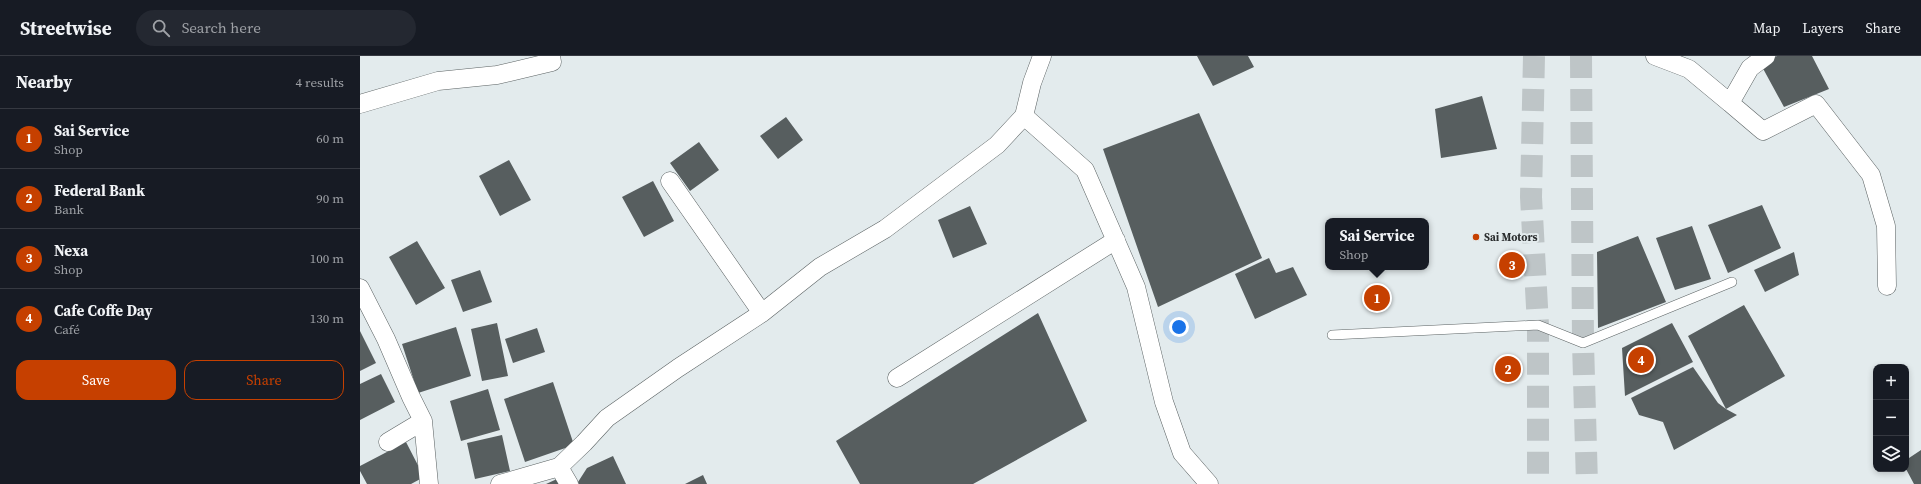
<!DOCTYPE html>
<meta charset="utf-8">
<style>
:root{--surface:#171b24;--page:#242831;--text:#f1f3f6;--muted:#9ea1a6;--line:#363941;--accent:#c64000}
body{margin:0;font-family:"Source Serif 4",serif;background:var(--page);color:var(--text)}
.controls{position:absolute;right:12px;bottom:12px;display:grid;overflow:hidden;border-radius:8px;box-shadow:0 2px 6px #0003}
.controls button{width:36px;height:36px;display:grid;place-items:center;padding:0;border:0;border-bottom:1px solid var(--line);background:var(--surface);color:var(--text);font:20px sans-serif}
.you{position:absolute;left:819px;top:271px;width:14px;height:14px;margin:-10px;border:3px solid #fff;border-radius:50%;background:#1a73e8;box-shadow:0 0 0 6px #1a73e833}
.badge{display:grid;place-items:center;width:26px;height:26px;border-radius:50%;background:var(--accent);color:#fff;font-size:13px;font-weight:700}
.pin{position:absolute;translate:-50% -50%;border:2px solid #fff;box-shadow:0 1px 4px #0006}
.popup{position:absolute;left:965px;top:162px;width:104px;height:52px;box-sizing:border-box;display:grid;place-content:center;border-radius:8px;background:var(--surface);filter:drop-shadow(0 1px 3px #0005);font-size:13px;white-space:nowrap;color:var(--muted)}
.popup b{font-size:15px;color:var(--text)}
.popup::after{content:'';position:absolute;left:50%;top:100%;margin-left:-8px;border:8px solid transparent;border-top-color:var(--surface)}
.list{margin:0;padding:0;list-style:none}
h2{display:flex;justify-content:space-between;align-items:center;height:52px;margin:0;padding:0 16px;font-size:17px}
h2 small{font-size:13px;font-weight:400;color:var(--muted)}
.list li{display:grid;grid-template-columns:26px 1fr auto;gap:12px;align-items:center;box-sizing:border-box;height:60px;padding:0 16px;border-top:1px solid var(--line)}
.list b{display:block;font-size:15px;white-space:nowrap}
.list p{margin:0;font-size:13px;white-space:nowrap;color:var(--muted)}
.list em{font-size:13px;font-style:normal;color:var(--muted)}
.actions{display:flex;gap:8px;padding:12px 16px}
.actions a{flex:1;padding:9px 0;border:1px solid var(--accent);border-radius:12px;text-align:center;font-size:14px;color:var(--accent)}
.actions .main{background:var(--accent);color:#fff}
.icon{flex:none;width:22px;height:22px;fill:none;stroke:currentColor;stroke-width:2;stroke-linecap:round;stroke-linejoin:round}
.map{position:relative;flex:none;width:1561px;height:428px;overflow:hidden}
header{display:flex;align-items:center;gap:24px;box-sizing:border-box;height:56px;padding:0 20px;background:var(--surface);border-bottom:1px solid var(--line)}
header strong{font-size:19px}
nav{display:flex;gap:22px;margin-inline-start:auto;font-size:14px}
.search{width:280px;height:36px;background:var(--page);display:flex;align-items:center;gap:10px;box-sizing:border-box;padding:0 14px;border-radius:22px;color:var(--muted);font-size:15px}
main{display:flex}
aside{flex:1;background:var(--surface)}
.map>svg:first-child{display:block}
.building{fill:#575e5f}
.lines{fill:none;stroke-linecap:round;stroke-linejoin:round}
.trunk-tunnel{stroke:#bec5c7;stroke-width:22;stroke-dasharray:22 11;stroke-linecap:butt}
.service-casing{stroke:#5b6263;stroke-width:10}
.minor-casing{stroke:#5b6263;stroke-width:19}
.service{stroke:#fff;stroke-width:9}
.minor{stroke:#fff;stroke-width:18}
.poi-dot{fill:#c64000;stroke:#e3ebed;stroke-width:1.5}
.labels{text-anchor:middle;dominant-baseline:central;stroke-width:4;stroke-linejoin:round;paint-order:stroke}
.poi-label{font-size:11px;font-weight:bold;fill:#2b2e2f;stroke:#e3ebed;text-anchor:start}
</style>
<header>
<strong>Streetwise</strong>
<div class="search"><svg class="icon" aria-label="search" viewBox="0 0 24 24"><circle cx="10" cy="10" r="6"/><path d="M15 15l6 6"/></svg>Search here</div>
<nav><a>Map</a><a>Layers</a><a>Share</a></nav>
</header>
<main>
<aside>
<h2>Nearby<small>4 results</small></h2>
<ul class="list">
<li><span class="badge">1</span><div><b>Sai Service</b><p>Shop</p></div><em>60 m</em></li>
<li><span class="badge">2</span><div><b>Federal Bank</b><p>Bank</p></div><em>90 m</em></li>
<li><span class="badge">3</span><div><b>Nexa</b><p>Shop</p></div><em>100 m</em></li>
<li><span class="badge">4</span><div><b>Cafe Coffe Day</b><p>Café</p></div><em>130 m</em></li>
</ul>
<div class="actions"><a class="main">Save</a><a>Share</a></div>
</aside>
<div class="map">
<svg width="1561" height="428" viewBox="0 0 1561 428">
<rect width="100%" height="100%" fill="#e3ebed"/>
<path class="building" d="M 837,0 L 888,0 L 894,11 L 853,30 Z
M 1417,0 L 1452,0 L 1469,33 L 1424,51 L 1400,7 Z
M 1122,40 L 1137,93 L 1081,102 L 1075,53 Z
M 839,57 L 902,202 L 798,251 L 743,93 Z
M 426,61 L 443,84 L 418,103 L 400,80 Z
M 339,86 L 359,114 L 330,135 L 310,107 Z
M 149,104 L 171,144 L 140,160 L 119,120 Z
M 293,125 L 314,165 L 284,181 L 262,141 Z
M 1402,149 L 1421,192 L 1368,217 L 1348,169 Z
M 610,150 L 627,188 L 593,202 L 578,164 Z
M 1332,170 L 1351,223 L 1315,234 L 1296,182 Z
M 1278,180 L 1306,246 L 1238,272 L 1237,196 Z
M 57,185 L 85,232 L 56,249 L 29,201 Z
M 1434,196 L 1439,219 L 1405,236 L 1394,214 Z
M 909,202 L 916,217 L 933,211 L 947,239 L 895,263 L 875,218 Z
M 120,214 L 132,246 L 103,256 L 91,224 Z
M 1384,249 L 1425,320 L 1366,353 L 1328,280 Z
M 678,257 L 727,365 L 613,428 L 500,428 L 476,385 Z
M 137,267 L 148,320 L 122,325 L 111,273 Z
M 1312,267 L 1333,306 L 1265,340 L 1262,292 Z
M 96,271 L 111,320 L 58,337 L 42,288 Z
M 177,272 L 185,296 L 153,307 L 145,283 Z
M 0,275 L 16,307 L 0,315 Z
M 1333,311 L 1358,347 L 1366,353 L 1377,359 L 1314,394 L 1303,366 L 1279,359 L 1271,342 Z
M 21,318 L 35,346 L 0,364 L 0,328 Z
M 193,326 L 214,389 L 165,406 L 144,343 Z
M 128,333 L 140,374 L 101,385 L 90,345 Z
M 142,379 L 150,415 L 115,423 L 107,387 Z
M 46,386 L 64,421 L 51,428 L 7,428 L 0,415 L 0,410 Z
M 1561,394 L 1561,428 L 1554,428 L 1546,413 L 1546,404 Z
M 253,400 L 266,428 L 219,428 L 218,426 L 227,412 Z
M 343,419 L 347,428 L 325,428 Z
M 197,423 L 200,428 L 186,428 Z"/>
<g class="lines">
<path class="trunk-tunnel" d="M 1174,0 L 1171,141 L 1178,269 L 1178,428
M 1221,0 L 1223,287 L 1227,428"/>
<defs>
<path id="service" d="M 972,279 L 1178,269 L 1223,287 L 1372,226"/>
<path id="minor" d="M 1295,0 L 1329,13 L 1370,47 L 1390,12 L 1406,0
M 1370,47 L 1403,75 L 1456,48 L 1511,119 L 1526,170 L 1527,230
M 0,48 L 78,25 L 137,19 L 192,6 L 191,0
M 664,60 L 725,114 L 776,231 L 804,346 L 822,397 L 849,428
M 310,125 L 402,257
M 0,232 L 26,283 L 51,341 L 63,365
M 537,322 L 756,184
M 28,386 L 63,365 L 69,428
M 199,411 L 209,428
M 140,428 L 199,411 L 224,387 L 247,362 L 318,312 L 402,257 L 460,211 L 525,173 L 637,89 L 664,60 L 672,27 L 682,0"/>
</defs>
<use href="#service" class="service-casing"/>
<use href="#minor" class="minor-casing"/>
<use href="#service" class="service"/>
<use href="#minor" class="minor"/>
</g>
<circle class="poi-dot" cx="1116" cy="181" r="4"/>
<g class="labels">
<g class="poi-label">
<text x="1124" y="181">Sai Motors</text>
</g>
</g>
</svg>
<div class="controls">
<button>+</button>
<button>−</button>
<button><svg class="icon" aria-label="layers" viewBox="0 0 24 24"><path d="M12 4l9 5-9 5-9-5zM3 14l9 5 9-5"/></svg></button>
</div>
<div class="you"></div>
<div class="pin badge" style="left:1017px;top:242px">1</div>
<div class="popup"><b>Sai Service</b>Shop</div>
<div class="pin badge" style="left:1148px;top:313px">2</div>
<div class="pin badge" style="left:1152px;top:209px">3</div>
<div class="pin badge" style="left:1281px;top:304px">4</div>
</div>
</main>
